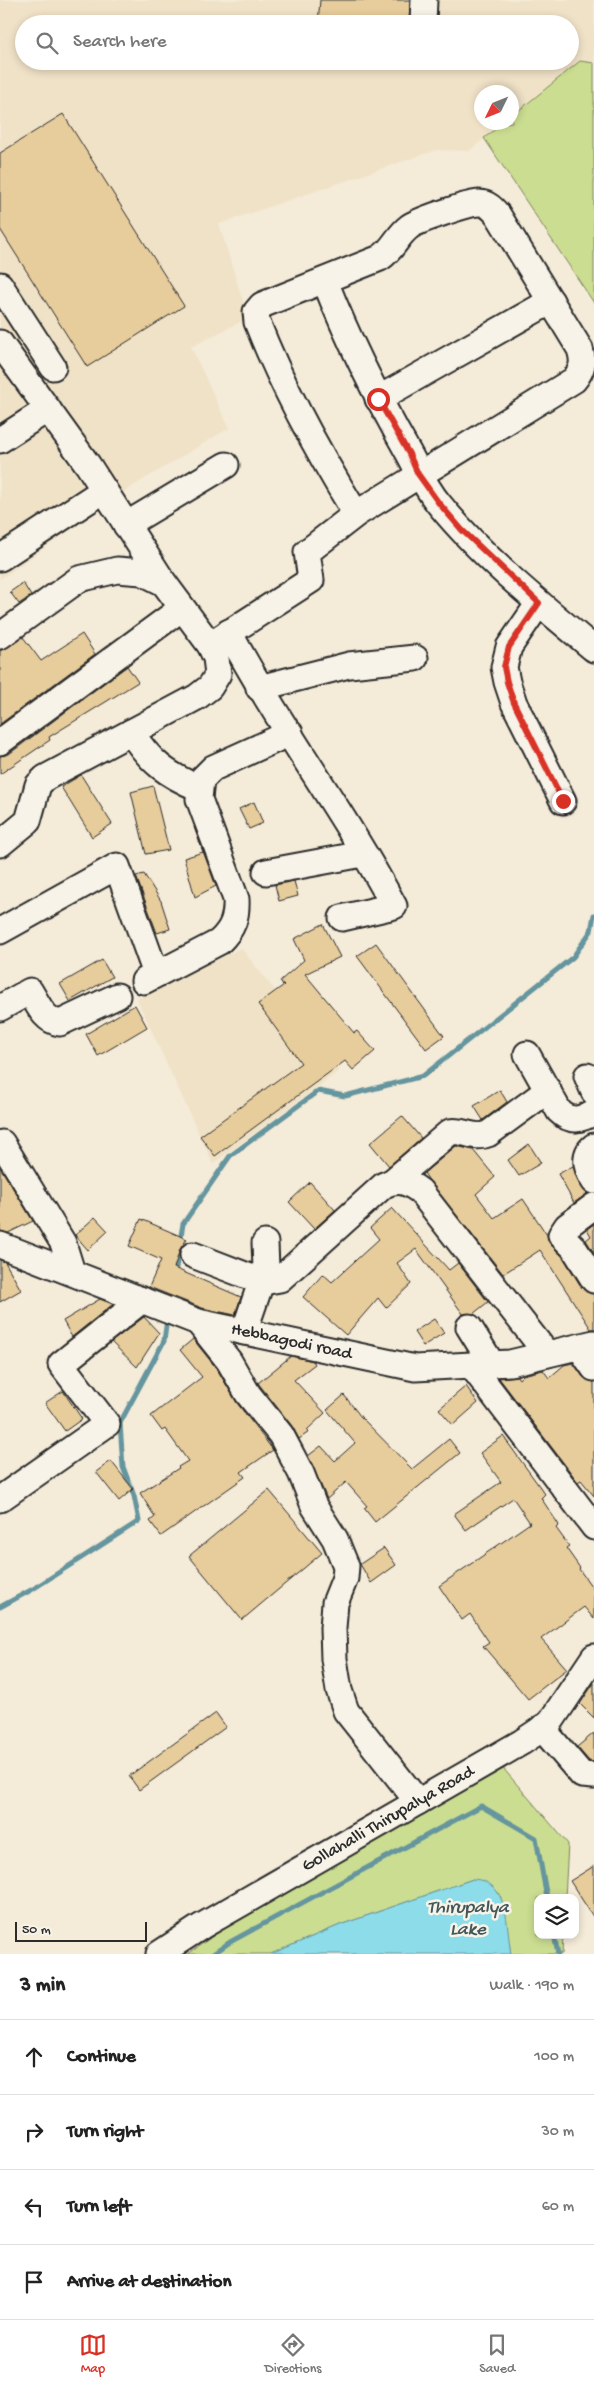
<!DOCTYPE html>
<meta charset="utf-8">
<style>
:root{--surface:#fff;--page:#f2f2f2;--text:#222;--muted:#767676;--line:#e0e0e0;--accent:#d93025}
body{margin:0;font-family:"Gochi Hand",sans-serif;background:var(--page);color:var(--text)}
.controls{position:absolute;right:15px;bottom:15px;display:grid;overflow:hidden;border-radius:10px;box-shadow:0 2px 8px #0003}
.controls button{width:45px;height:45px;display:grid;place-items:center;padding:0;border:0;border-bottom:1px solid var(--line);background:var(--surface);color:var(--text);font:25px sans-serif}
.compass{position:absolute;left:474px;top:85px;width:45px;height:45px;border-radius:50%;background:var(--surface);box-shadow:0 2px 8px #0003;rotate:227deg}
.scale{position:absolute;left:15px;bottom:12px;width:132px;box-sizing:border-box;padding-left:5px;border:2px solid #2b2b2b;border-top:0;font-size:14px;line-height:18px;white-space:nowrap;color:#2b2b2b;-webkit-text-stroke:4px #f7f3e8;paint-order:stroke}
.stop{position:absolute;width:15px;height:15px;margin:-11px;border:4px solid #d93025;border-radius:50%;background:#fff}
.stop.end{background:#d93025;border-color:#fff;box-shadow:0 1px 5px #0008}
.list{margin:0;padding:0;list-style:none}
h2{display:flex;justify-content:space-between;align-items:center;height:65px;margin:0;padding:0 20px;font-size:21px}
h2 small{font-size:16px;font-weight:400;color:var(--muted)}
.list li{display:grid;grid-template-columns:32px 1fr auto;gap:15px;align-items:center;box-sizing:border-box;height:75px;padding:0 20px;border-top:1px solid var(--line)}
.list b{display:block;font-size:19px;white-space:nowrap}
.list em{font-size:16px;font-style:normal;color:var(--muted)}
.icon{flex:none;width:28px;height:28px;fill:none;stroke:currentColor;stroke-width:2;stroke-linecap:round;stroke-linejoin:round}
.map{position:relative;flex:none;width:594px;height:1954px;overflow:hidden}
.search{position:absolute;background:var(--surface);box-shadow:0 2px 8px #0003;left:15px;right:15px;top:15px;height:55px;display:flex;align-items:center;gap:12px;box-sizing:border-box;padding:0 18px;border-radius:28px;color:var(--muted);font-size:19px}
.sheet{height:365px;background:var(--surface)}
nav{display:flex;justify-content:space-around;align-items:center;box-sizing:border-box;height:70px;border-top:1px solid var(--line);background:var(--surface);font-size:14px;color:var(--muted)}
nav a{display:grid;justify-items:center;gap:2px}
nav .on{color:var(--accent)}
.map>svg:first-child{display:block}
.built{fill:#f0e2c7;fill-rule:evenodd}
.green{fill:#cbdd91;stroke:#7b845e}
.water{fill:#8cdcea;stroke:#65959e}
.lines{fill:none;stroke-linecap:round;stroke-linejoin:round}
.stream{stroke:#65959e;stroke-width:5}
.building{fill:#e7cc9c;stroke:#2b2b2b}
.minor-casing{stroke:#2b2b2b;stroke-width:29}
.minor{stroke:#f7f3e8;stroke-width:25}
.route{stroke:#d93025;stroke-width:6}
.labels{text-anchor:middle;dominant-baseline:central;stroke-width:5;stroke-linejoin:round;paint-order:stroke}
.street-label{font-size:18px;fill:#2b2b2b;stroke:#f7f3e8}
.water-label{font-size:19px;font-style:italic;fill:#43575b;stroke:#f7f3e8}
</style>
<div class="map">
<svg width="594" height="1954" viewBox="0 0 594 1954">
<rect width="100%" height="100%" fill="#f4ebd9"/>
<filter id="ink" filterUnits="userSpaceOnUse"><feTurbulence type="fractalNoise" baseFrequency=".02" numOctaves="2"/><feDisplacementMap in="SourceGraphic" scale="10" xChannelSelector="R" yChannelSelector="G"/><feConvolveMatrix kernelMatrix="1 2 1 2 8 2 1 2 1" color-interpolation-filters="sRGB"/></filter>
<g filter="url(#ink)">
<path class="built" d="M 0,0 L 594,0 L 594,63 L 580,61 L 512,116 L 512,92 L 482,92 L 482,122 L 504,123 L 469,151 L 436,150 L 219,224 L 248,318 L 191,347 L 229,428 L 133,486 L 0,579 ZM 24,24 L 570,24 L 570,61 L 24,61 Z
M 241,948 L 339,1071 L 213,1164 L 137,999 Z"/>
<path class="green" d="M 580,61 L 594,63 L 594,303 L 484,138 L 504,123 L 512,122 L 512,116 Z
M 502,1767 L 568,1844 L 565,1898 L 538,1898 L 538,1935 L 563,1935 L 562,1954 L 511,1954 L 500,1894 L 473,1879 L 340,1925 L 271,1954 L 188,1954 L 227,1926 L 395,1831 Z"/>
<path class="water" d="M 473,1879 C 510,1881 506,1926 511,1954 L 271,1954 L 340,1925 Z"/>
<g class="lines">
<path class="stream" d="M 180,1241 L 183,1224 L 230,1156 L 318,1091 L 345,1096 L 423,1076 L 573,957 L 591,931 L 594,915
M 175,1273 L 179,1250
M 0,1607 L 33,1589 L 139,1521 L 134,1496 L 123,1467 L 120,1423 L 164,1341 L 167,1319
M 554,1935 L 558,1954
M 213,1954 L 230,1942 L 481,1806 L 536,1838 L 547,1898"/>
</g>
<path class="building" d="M 320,0 L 410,0 L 409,24 L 318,24 Z
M 63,114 L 184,306 L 87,367 L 0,229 L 0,153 Z
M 23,583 L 31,596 L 19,604 L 10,592 Z
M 82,634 L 95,654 L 0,724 L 0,651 L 23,637 L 41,661 Z
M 127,666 L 138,682 L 49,737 L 50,740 L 0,774 L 0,756 L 9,754 Z
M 81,775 L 112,824 L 92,837 L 61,787 Z
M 153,786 L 169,850 L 146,854 L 131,792 Z
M 254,802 L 263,823 L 249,829 L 239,809 Z
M 194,827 L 216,886 L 195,897 L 184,858 L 203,852 Z
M 144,874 L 161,901 L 170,929 L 157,933 L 136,876 Z
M 294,881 L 298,896 L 279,901 L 275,885 Z
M 323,924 L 340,957 L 305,974 L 354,1033 L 357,1031 L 375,1051 L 353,1070 L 345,1061 L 215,1156 L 200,1136 L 301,1063 L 258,1004 L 284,985 L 283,986 L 280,981 L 304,960 L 294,939 Z
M 376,943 L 444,1036 L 426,1049 L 357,956 Z
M 102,960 L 112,977 L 70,1001 L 60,984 Z
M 135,1005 L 147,1027 L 98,1056 L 86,1034 Z
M 500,1090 L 507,1102 L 483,1120 L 474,1106 Z
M 402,1116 L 421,1138 L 389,1166 L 370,1143 Z
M 529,1144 L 541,1163 L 519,1176 L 508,1160 Z
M 456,1146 L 473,1150 L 495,1177 L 476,1194 L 494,1218 L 523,1199 L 547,1235 L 551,1245 L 563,1257 L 582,1288 L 587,1292 L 594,1294 L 594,1329 L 591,1329 L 540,1250 L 503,1274 L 428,1179 L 424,1173 Z
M 573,1166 L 579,1183 L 587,1194 L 574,1203 L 558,1174 Z
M 0,1167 L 33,1221 L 8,1233 L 0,1231 Z
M 310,1182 L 335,1210 L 314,1229 L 289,1202 Z
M 392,1208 L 449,1270 L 458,1263 L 488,1302 L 473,1314 L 463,1314 L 416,1249 L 397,1263 L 411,1284 L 386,1308 L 378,1298 L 346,1335 L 303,1297 L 323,1274 L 332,1282 L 379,1239 L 370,1228 Z
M 95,1217 L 108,1231 L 88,1250 L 75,1235 Z
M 141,1219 L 187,1239 L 180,1249 L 174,1268 L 241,1297 L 235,1315 L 202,1308 L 149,1287 L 161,1260 L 129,1246 Z
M 594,1224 L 594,1253 L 586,1240 L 591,1236 L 587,1229 Z
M 0,1260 L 5,1262 L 21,1290 L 0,1302 Z
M 100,1299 L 113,1304 L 72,1337 L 63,1321 Z
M 144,1317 L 159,1333 L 137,1367 L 111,1342 Z
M 434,1319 L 444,1333 L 423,1346 L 414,1332 Z
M 193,1339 L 217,1369 L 237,1403 L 273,1450 L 241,1472 L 245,1477 L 161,1536 L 150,1521 L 155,1517 L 140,1493 L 179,1468 L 178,1467 L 188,1461 L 165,1429 L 162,1431 L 151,1416 L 202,1377 L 180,1350 Z
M 291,1356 L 313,1361 L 315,1364 L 294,1380 L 325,1413 L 307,1430 L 309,1432 L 299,1439 L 292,1426 L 258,1383 Z
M 573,1363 L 583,1377 L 594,1382 L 594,1496 L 581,1480 L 578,1482 L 499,1378 L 517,1376 L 519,1379 L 523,1375 L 543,1370 L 549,1378 L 564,1365 Z
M 466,1386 L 478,1403 L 453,1425 L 439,1409 Z
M 63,1391 L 82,1419 L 65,1431 L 45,1403 Z
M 344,1395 L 361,1417 L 412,1469 L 449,1439 L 460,1453 L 375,1522 L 364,1508 L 367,1506 L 346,1482 L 327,1499 L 308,1456 L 321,1446 L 335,1461 L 355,1443 L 327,1410 Z
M 503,1436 L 545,1494 L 541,1498 L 559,1525 L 556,1528 L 569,1546 L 566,1548 L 580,1568 L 579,1569 L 594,1590 L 594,1619 L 584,1607 L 541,1639 L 567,1669 L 528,1699 L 483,1646 L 489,1642 L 470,1614 L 462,1620 L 439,1586 L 530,1523 L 513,1498 L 466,1530 L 454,1514 L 501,1482 L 480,1453 Z
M 111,1461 L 133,1489 L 119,1501 L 96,1472 Z
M 269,1490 L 322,1553 L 242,1620 L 189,1556 Z
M 384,1548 L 396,1565 L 371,1583 L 360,1564 Z
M 594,1683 L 594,1718 L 580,1704 Z
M 216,1713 L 226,1727 L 139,1790 L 129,1776 Z
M 594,1733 L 594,1762 L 589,1761 L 577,1747 Z
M 594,1866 L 594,1918 L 570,1881 Z"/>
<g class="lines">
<defs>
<g id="minor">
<path d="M 423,24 L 424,0"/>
<path d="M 325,281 C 349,342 375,394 408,452 C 418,470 425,487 439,504 C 483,558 540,604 594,649"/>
<path d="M 0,285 L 53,367"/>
<path d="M 0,343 L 88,465 L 164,583"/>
<path d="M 378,399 L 551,301"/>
<path d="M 0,440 L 48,409"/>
<path d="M 126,525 L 226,465"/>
<path d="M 0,558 L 104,490"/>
<path d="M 539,603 L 509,647 L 504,667 L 507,682 L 514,703 L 563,801"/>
<path d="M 229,632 C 279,726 344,812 394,906 L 342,918"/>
<path d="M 0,636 L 79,579 L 117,570 L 142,572 L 164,583 L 210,645 L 216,658 L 218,674 L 210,687 L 197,697 L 45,778 L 38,785 L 28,821 L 0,844"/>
<path d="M 210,645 L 311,580 L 307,552 L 356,514 L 574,380 C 583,369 584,362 580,349 L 498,215 C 493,209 488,203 479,203 C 469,203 416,221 409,227 C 397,236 393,250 380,258 L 262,305 L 256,312 L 257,322 C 283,389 318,452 356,514"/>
<path d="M 259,688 L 349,665 L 415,658"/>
<path d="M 131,732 C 150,762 167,775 199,788"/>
<path d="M 0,742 L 182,608"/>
<path d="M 266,872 L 363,854"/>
<path d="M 0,931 L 117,866 L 156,974"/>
<path d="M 144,981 L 219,942 C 233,929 237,917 236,899 L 199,799 L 201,780 L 213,768 L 290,733"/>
<path d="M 0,1008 L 30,991 C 38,1004 44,1021 60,1023 L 117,996"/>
<path d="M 527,1054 L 559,1111 C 571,1123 581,1120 594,1112"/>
<path d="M 587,1076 L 594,1092"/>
<path d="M 2,1143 L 63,1243 L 72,1272"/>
<path d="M 594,1146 C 582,1155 587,1170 594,1181"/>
<path d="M 393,1181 L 450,1132 C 464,1129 474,1140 488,1134 L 548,1090"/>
<path d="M 594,1206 L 567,1226 L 561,1235 L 574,1248 L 594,1280"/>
<path id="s1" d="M 0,1245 L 198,1322 L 415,1368 L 510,1363 L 594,1343"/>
<path d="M 193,1255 L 263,1282 L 280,1279 L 384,1185 C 399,1178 408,1182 420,1191 L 547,1354"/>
<path d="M 198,1322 L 229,1361 L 248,1394 L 281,1435 L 301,1473 L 314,1506 L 335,1539 L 346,1566 L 345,1578 L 335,1603 L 333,1628 L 334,1659 L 339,1690 L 346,1711 L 418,1802"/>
<path d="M 469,1327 L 492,1364"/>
<path d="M 244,1332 L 266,1268 L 265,1243"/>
<path d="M 580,1348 L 594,1368"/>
<path d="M 471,1365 L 594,1527"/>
<path d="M 0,1499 L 107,1424 L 61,1364 L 142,1300"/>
<path d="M 542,1728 L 582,1775 L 594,1776"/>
<path id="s2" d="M 159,1954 L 202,1926 L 522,1742 L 549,1724 L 594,1657"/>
</g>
</defs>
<use href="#minor" class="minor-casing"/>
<use href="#minor" class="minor"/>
</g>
</g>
<g class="lines" filter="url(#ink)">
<path class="route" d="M 378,399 L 409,454 L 418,474 L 438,502 L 462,530 L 539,603 L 509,647 L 504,667 L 507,682 L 514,703 L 563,801"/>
</g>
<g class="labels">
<g class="street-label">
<text stroke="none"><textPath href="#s1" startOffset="308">Hebbagodi road</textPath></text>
<text stroke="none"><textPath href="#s2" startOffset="266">Gollahalli Thirupalya Road</textPath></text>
</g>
<g class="water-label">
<text x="468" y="1908">Thirupalya<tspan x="468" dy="22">Lake</tspan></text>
</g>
</g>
</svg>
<div class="controls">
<button><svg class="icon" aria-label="layers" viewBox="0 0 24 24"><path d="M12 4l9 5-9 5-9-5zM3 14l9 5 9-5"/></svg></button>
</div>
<svg class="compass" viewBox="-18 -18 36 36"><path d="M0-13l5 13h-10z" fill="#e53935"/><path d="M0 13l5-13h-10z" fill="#767676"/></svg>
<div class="scale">50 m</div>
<div class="stop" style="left:378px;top:399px"></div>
<div class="stop end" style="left:563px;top:801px"></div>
<div class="search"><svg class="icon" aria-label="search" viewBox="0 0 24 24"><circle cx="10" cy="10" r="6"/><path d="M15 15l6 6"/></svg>Search here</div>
</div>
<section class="sheet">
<h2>3 min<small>Walk · 190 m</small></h2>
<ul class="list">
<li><svg class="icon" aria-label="ahead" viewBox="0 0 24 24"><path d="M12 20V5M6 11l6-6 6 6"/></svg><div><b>Continue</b></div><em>100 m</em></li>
<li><svg class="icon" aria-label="right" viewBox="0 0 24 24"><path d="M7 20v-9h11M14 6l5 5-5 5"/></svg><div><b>Turn right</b></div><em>30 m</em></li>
<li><svg class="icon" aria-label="left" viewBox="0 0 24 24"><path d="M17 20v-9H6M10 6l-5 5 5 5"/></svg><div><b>Turn left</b></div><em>60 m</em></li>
<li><svg class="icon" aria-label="arrive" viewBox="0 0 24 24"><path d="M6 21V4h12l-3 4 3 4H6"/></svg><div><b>Arrive at destination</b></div></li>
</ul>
</section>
<nav>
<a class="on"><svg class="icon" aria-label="map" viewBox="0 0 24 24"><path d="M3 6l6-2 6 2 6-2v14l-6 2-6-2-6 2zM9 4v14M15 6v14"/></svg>Map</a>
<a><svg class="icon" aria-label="directions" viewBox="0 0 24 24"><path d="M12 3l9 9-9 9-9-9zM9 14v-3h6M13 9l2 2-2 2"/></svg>Directions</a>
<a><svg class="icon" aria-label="saved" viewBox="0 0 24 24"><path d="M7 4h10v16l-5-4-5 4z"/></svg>Saved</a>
</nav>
